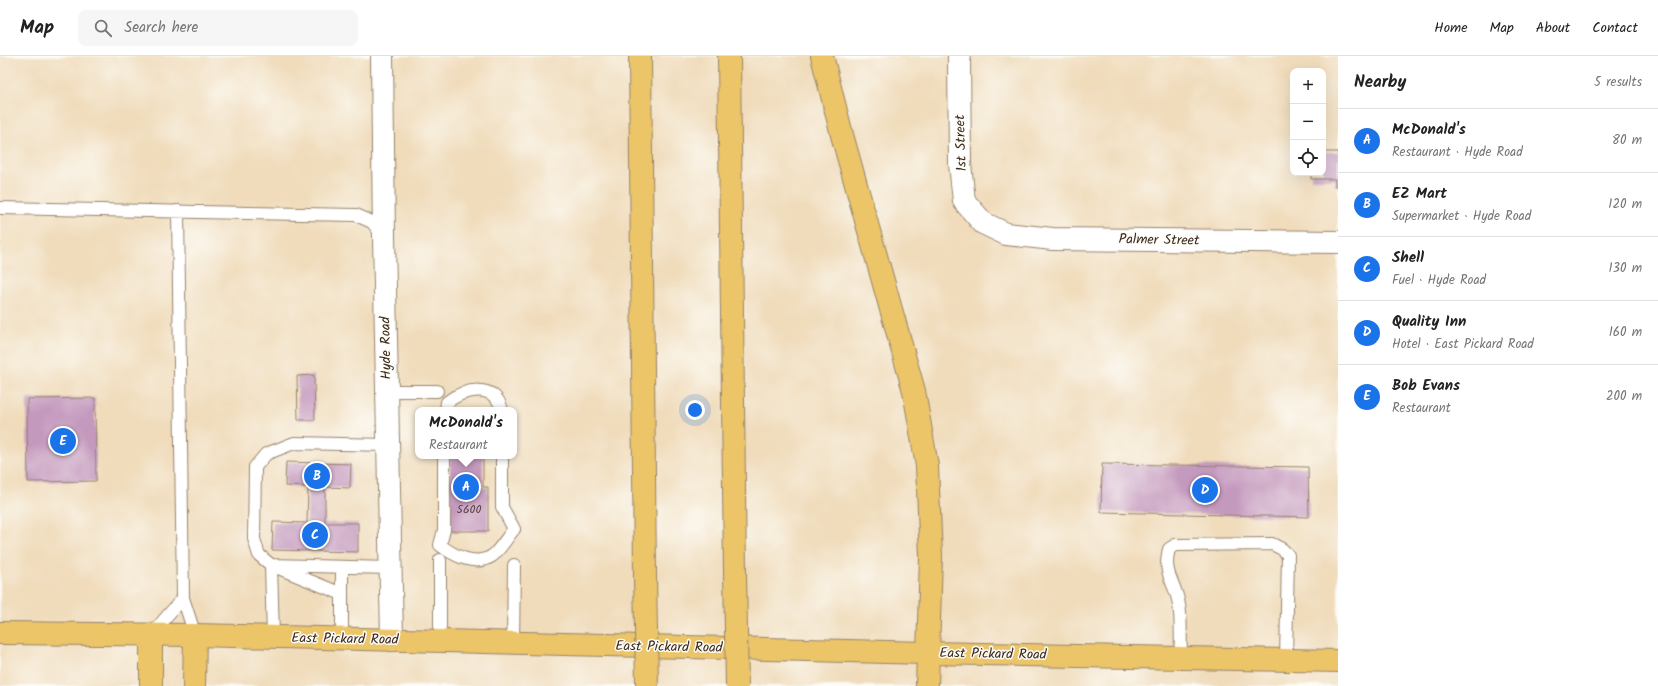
<!DOCTYPE html>
<meta charset="utf-8">
<style>
:root{--surface:#fff;--page:#f6f6f6;--text:#222;--muted:#767676;--line:#e0e0e0;--accent:#1a73e8}
body{margin:0;font-family:Kalam,sans-serif;background:var(--page);color:var(--text)}
.controls{position:absolute;right:12px;top:12px;display:grid;overflow:hidden;border-radius:8px;box-shadow:0 4px 16px #0002}
.controls button{width:36px;height:36px;display:grid;place-items:center;padding:0;border:0;border-bottom:1px solid var(--line);background:var(--surface);color:var(--text);font:20px sans-serif}
.you{position:absolute;left:695px;top:354px;width:14px;height:14px;margin:-10px;border:3px solid #fff;border-radius:50%;background:#1a73e8;box-shadow:0 0 0 6px #1a73e833}
.badge{display:grid;place-items:center;width:26px;height:26px;border-radius:50%;background:var(--accent);color:#fff;font-size:13px;font-weight:700}
.pin{position:absolute;translate:-50% -50%;border:2px solid #fff;box-shadow:0 1px 4px #0006}
.popup{position:absolute;left:415px;top:351px;width:102px;height:52px;box-sizing:border-box;display:grid;place-content:center;border-radius:8px;background:var(--surface);filter:drop-shadow(0 1px 3px #0005);font-size:13px;white-space:nowrap;color:var(--muted)}
.popup b{font-size:15px;color:var(--text)}
.popup::after{content:'';position:absolute;left:50%;top:100%;margin-left:-8px;border:8px solid transparent;border-top-color:var(--surface)}
.list{margin:0;padding:0;list-style:none}
h2{display:flex;justify-content:space-between;align-items:center;height:52px;margin:0;padding:0 16px;font-size:17px}
h2 small{font-size:13px;font-weight:400;color:var(--muted)}
.list li{display:grid;grid-template-columns:26px 1fr auto;gap:12px;align-items:center;box-sizing:border-box;height:64px;padding:0 16px;border-top:1px solid var(--line)}
.list b{display:block;font-size:15px;white-space:nowrap}
.list p{margin:0;font-size:13px;white-space:nowrap;color:var(--muted)}
.list em{font-size:13px;font-style:normal;color:var(--muted)}
.icon{flex:none;width:22px;height:22px;fill:none;stroke:currentColor;stroke-width:2;stroke-linecap:round;stroke-linejoin:round}
.map{position:relative;flex:none;width:1338px;height:630px;overflow:hidden}
header{display:flex;align-items:center;gap:24px;box-sizing:border-box;height:56px;padding:0 20px;background:var(--surface);border-bottom:1px solid var(--line)}
header strong{font-size:19px}
nav{display:flex;gap:22px;margin-inline-start:auto;font-size:14px}
.search{width:280px;height:36px;background:var(--page);display:flex;align-items:center;gap:10px;box-sizing:border-box;padding:0 14px;border-radius:8px;color:var(--muted);font-size:15px}
main{display:flex}
aside{flex:1;background:var(--surface)}
.map>svg:first-child{display:block}
.building{fill:#c499be}
.lines{fill:none;stroke-linecap:round;stroke-linejoin:round}
.service-casing{stroke:#96836c;stroke-width:14}
.minor-casing{stroke:#96836c;stroke-width:24}
.primary-casing{stroke:#96836c;stroke-width:24}
.trunk-casing{stroke:#96836c;stroke-width:24}
.motorway-casing{stroke:#96836c;stroke-width:24}
.service{stroke:#fff;stroke-width:12}
.minor{stroke:#fff;stroke-width:22}
.primary{stroke:#ecc569;stroke-width:22}
.trunk{stroke:#ecc569;stroke-width:22}
.motorway{stroke:#ecc569;stroke-width:22}
.motorway-bridge-casing{stroke:#96836c;stroke-width:24;stroke-linecap:butt}
.motorway-bridge{stroke:#ecc569;stroke-width:22}
.labels{text-anchor:middle;dominant-baseline:central;stroke-width:3;stroke-linejoin:round;paint-order:stroke}
.number-label{font-size:12px;fill:#5d4646}
.street-label{font-size:14px;fill:#3b2a1e;stroke:#fdfcf7}
</style>
<header>
<strong>Map</strong>
<div class="search"><svg class="icon" aria-label="search" viewBox="0 0 24 24"><circle cx="10" cy="10" r="6"/><path d="M15 15l6 6"/></svg>Search here</div>
<nav><a>Home</a><a>Map</a><a>About</a><a>Contact</a></nav>
</header>
<main>
<div class="map">
<svg width="1338" height="630" viewBox="0 0 1338 630">
<rect width="100%" height="100%" fill="#fdfcf7"/>
<filter id="ink" filterUnits="userSpaceOnUse"><feTurbulence type="fractalNoise" baseFrequency=".025" numOctaves="2"/><feDisplacementMap in="SourceGraphic" scale="8" xChannelSelector="R" yChannelSelector="G"/><feConvolveMatrix kernelMatrix="1 2 1 2 8 2 1 2 1" color-interpolation-filters="sRGB"/></filter>
<filter id="wash" filterUnits="userSpaceOnUse"><feTurbulence type="fractalNoise" baseFrequency=".012" numOctaves="4" result="noise"/><feDisplacementMap in="SourceGraphic" scale="16" xChannelSelector="R" yChannelSelector="G"/><feGaussianBlur stdDeviation="0.9" result="paint"/><feColorMatrix in="noise" values="0 0 0 0 0 0 0 0 0 0 0 0 0 0 0 0 0 1.4 0 .05"/><feComposite in="paint" operator="in"/></filter>
<g filter="url(#wash)">
<rect width="100%" height="100%" fill="#f0dcbb"/>
<g id="blocks">
<path class="building" d="M 1323,96 L 1338,96 L 1338,130 L 1335,130 L 1335,123 L 1311,123 L 1311,117 L 1323,117 Z
M 314,319 L 315,364 L 298,364 L 297,320 Z
M 95,342 L 96,425 L 28,426 L 27,343 Z
M 450,400 L 483,400 L 483,431 L 488,431 L 488,475 L 450,475 Z
M 286,406 L 351,408 L 350,432 L 325,431 L 325,467 L 358,467 L 358,496 L 272,494 L 273,466 L 307,467 L 308,431 L 285,430 Z
M 1102,408 L 1308,411 L 1309,461 L 1101,456 Z"/>
</g>
</g>
<g filter="url(#ink)">
<use href="#blocks" fill-opacity="0" stroke="#96836c" stroke-width="1"/>
<g class="lines">
<defs>
<path id="service" d="M 0,152 L 356,159 L 372,166 L 383,180
M 178,155 L 183,542
M 387,335 L 437,335
M 446,354 L 447,346 C 465,333 495,326 502,354
M 444,400 L 444,474 L 440,489 C 453,499 475,511 492,500 C 499,495 508,480 514,473 L 502,451 L 502,400
M 440,504 L 440,586
M 342,538 L 342,511
M 151,579 L 183,542 L 195,579
M 273,581 L 271,509 L 390,512
M 342,583 L 342,538 L 271,509 L 259,499 L 254,483 L 255,411 L 266,398 L 294,387 L 388,389
M 513,587 L 514,509
M 1181,602 C 1180,585 1182,566 1179,549 C 1176,526 1162,519 1169,493 L 1175,489 L 1272,488 L 1282,493 L 1288,499 L 1286,604"/>
<path id="minor" d="M 382,0 L 384,181 L 392,584
M 959,0 L 960,108 L 964,145 L 983,167 L 1006,178 L 1053,183 L 1338,186"/>
<path id="primary" d="M 927,597 L 1338,605"/>
<path id="trunk" d="M 0,577 L 195,579 L 927,597"/>
<path id="motorway" d="M 640,0 L 645,520
M 729,0 L 735,517
M 822,0 L 842,79 L 914,335 L 927,410 L 931,500 L 927,630
M 151,630 L 151,579
M 194,630 L 195,579"/>
</defs>
<use href="#service" class="service-casing"/>
<use href="#minor" class="minor-casing"/>
<use href="#primary" class="primary-casing"/>
<use href="#trunk" class="trunk-casing"/>
<use href="#motorway" class="motorway-casing"/>
<use href="#service" class="service"/>
<use href="#minor" class="minor"/>
<use href="#primary" class="primary"/>
<use href="#trunk" class="trunk"/>
<use href="#motorway" class="motorway"/>
<defs>
<path id="motorway-bridge" d="M 735,517 L 737,630
M 645,520 L 647,630"/>
</defs>
<use href="#motorway-bridge" class="motorway-bridge-casing"/>
<use href="#motorway-bridge" class="motorway-bridge"/>
</g>
</g>
<g class="labels">
<g class="number-label">
<text x="469" y="453">5600</text>
</g>
<g class="street-label">
<text transform="translate(961 87) rotate(-92)">1st Street</text>
<text transform="translate(1159 184) rotate(1)">Palmer Street</text>
<text transform="translate(386 292) rotate(-91)">Hyde Road</text>
<text transform="translate(345 583) rotate(1)">East Pickard Road</text>
<text transform="translate(669 591) rotate(1)">East Pickard Road</text>
<text transform="translate(993 598) rotate(1)">East Pickard Road</text>
</g>
</g>
</svg>
<div class="controls">
<button>+</button>
<button>−</button>
<button><svg class="icon" aria-label="locate" viewBox="0 0 24 24"><circle cx="12" cy="12" r="6"/><path d="M12 2v4M12 18v4M2 12h4M18 12h4"/></svg></button>
</div>
<div class="you"></div>
<div class="pin badge" style="left:466px;top:431px">A</div>
<div class="popup"><b>McDonald's</b>Restaurant</div>
<div class="pin badge" style="left:317px;top:420px">B</div>
<div class="pin badge" style="left:315px;top:479px">C</div>
<div class="pin badge" style="left:1205px;top:434px">D</div>
<div class="pin badge" style="left:63px;top:385px">E</div>
</div>
<aside>
<h2>Nearby<small>5 results</small></h2>
<ul class="list">
<li><span class="badge">A</span><div><b>McDonald's</b><p>Restaurant · Hyde Road</p></div><em>80 m</em></li>
<li><span class="badge">B</span><div><b>EZ Mart</b><p>Supermarket · Hyde Road</p></div><em>120 m</em></li>
<li><span class="badge">C</span><div><b>Shell</b><p>Fuel · Hyde Road</p></div><em>130 m</em></li>
<li><span class="badge">D</span><div><b>Quality Inn</b><p>Hotel · East Pickard Road</p></div><em>160 m</em></li>
<li><span class="badge">E</span><div><b>Bob Evans</b><p>Restaurant</p></div><em>200 m</em></li>
</ul>
</aside>
</main>
